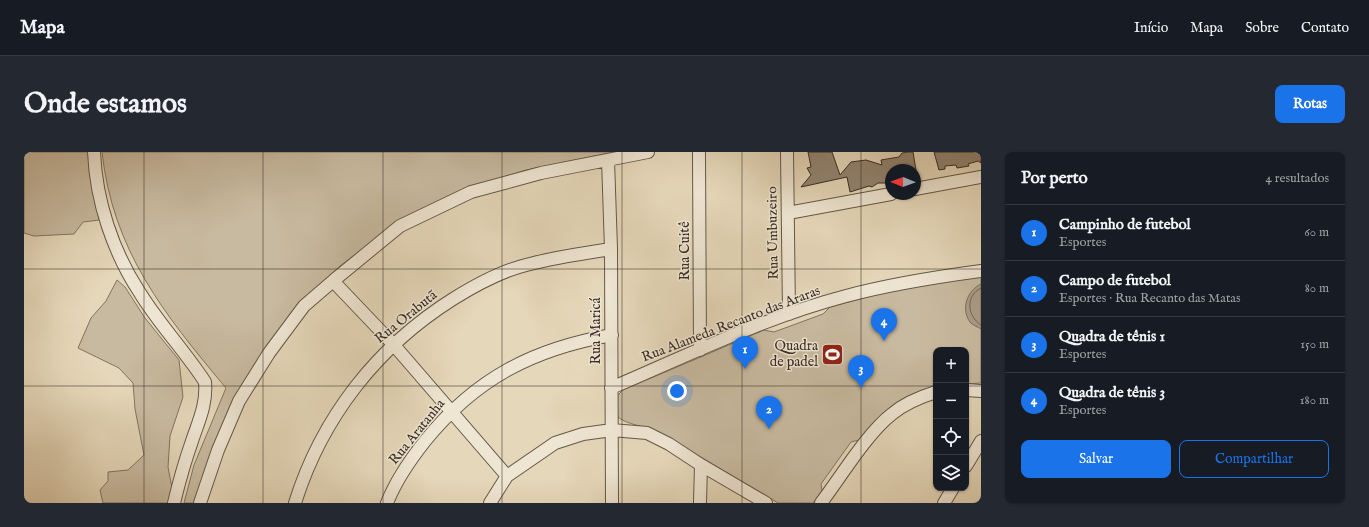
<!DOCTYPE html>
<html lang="pt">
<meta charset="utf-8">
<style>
:root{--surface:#171b24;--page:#242831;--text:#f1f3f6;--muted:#9ea1a6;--line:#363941;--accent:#1a73e8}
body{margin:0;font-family:"IM FELL English",serif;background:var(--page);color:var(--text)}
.controls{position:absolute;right:12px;bottom:12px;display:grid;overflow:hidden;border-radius:8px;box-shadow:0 1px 3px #0004}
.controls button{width:36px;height:36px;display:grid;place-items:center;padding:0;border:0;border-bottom:1px solid var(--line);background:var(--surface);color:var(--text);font:20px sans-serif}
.compass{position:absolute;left:861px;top:12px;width:36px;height:36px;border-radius:50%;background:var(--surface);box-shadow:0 1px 3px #0004;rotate:271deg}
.you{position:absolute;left:653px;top:239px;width:14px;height:14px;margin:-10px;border:3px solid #fff;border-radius:50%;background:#1a73e8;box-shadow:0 0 0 6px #1a73e833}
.badge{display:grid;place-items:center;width:26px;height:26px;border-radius:50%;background:var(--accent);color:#fff;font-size:13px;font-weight:700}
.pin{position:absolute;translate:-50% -33px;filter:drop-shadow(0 1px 2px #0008)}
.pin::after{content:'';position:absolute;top:21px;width:14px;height:12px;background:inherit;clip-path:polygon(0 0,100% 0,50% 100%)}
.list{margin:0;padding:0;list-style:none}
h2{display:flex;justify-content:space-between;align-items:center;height:52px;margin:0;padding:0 16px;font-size:17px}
h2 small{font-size:13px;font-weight:400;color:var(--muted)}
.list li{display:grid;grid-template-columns:26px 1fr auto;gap:12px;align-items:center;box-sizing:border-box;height:56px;padding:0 16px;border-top:1px solid var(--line)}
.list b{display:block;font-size:15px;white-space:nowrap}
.list p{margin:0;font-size:13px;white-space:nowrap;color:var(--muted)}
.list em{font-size:13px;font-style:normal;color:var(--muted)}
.actions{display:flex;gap:8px;padding:12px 16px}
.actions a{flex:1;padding:9px 0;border:1px solid var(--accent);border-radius:8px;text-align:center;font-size:14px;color:var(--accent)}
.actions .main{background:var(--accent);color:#fff}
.icon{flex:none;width:22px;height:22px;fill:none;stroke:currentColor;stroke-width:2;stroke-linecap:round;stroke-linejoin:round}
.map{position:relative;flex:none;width:957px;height:351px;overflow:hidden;border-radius:8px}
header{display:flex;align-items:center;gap:24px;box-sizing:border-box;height:56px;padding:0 20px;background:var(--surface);border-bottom:1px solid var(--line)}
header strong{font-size:19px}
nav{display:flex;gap:22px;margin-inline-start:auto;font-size:14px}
.intro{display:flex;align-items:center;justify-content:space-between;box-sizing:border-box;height:96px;padding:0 24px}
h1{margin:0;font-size:28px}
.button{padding:10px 18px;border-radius:8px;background:var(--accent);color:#fff;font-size:14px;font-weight:700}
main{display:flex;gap:24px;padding:0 24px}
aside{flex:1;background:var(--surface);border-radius:8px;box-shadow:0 1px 3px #0004}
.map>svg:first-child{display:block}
.green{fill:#c8baa0;stroke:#807462}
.water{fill:#ab9d87;stroke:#7d7060}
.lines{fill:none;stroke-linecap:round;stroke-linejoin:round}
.shore{stroke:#726556;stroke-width:1}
.building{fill:#928572;stroke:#392d25}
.minor-casing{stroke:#64584a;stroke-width:14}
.minor{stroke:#eee5d2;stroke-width:12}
.grid{fill:none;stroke:#392d25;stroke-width:1;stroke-opacity:0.55}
.labels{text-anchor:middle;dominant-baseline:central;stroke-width:3;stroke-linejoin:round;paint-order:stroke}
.street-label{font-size:14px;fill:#392d25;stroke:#eee5d2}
.poi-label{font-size:14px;fill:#392d25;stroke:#eee5d2;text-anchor:end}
</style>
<header>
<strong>Mapa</strong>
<nav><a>Início</a><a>Mapa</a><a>Sobre</a><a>Contato</a></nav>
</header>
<div class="intro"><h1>Onde estamos</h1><a class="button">Rotas</a></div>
<main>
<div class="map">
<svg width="957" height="351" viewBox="0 0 957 351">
<rect width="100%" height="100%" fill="#e5d7b9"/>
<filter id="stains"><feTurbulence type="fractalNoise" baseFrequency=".005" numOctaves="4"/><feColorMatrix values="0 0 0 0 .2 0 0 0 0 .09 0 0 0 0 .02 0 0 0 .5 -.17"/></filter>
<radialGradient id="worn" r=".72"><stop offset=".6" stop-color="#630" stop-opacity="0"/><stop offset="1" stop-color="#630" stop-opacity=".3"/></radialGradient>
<path class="green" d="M 0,0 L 64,0 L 75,68 L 59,70 L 50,82 L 10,84 L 0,81 Z
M 78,0 L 591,0 L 502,18 L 457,32 L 364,78 L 316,114 L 286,142 L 260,171 L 224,224 L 187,301 L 170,351 L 160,351 L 170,313 L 202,236 C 140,162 89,99 78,0 Z
M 957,122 L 957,231 L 942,232 L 942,198 L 912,198 L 912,235 C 874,243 859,259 835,288 L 827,290 L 797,332 L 798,339 L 789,351 L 754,351 L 635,280 C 623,274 601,273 593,264 L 593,244 L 599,238 L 740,178 L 750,180 L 799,162 L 806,155 L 854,142 Z
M 93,128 L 101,135 L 121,166 L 155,208 L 159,245 L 146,284 L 144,315 L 148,336 L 145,351 L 79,351 L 76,338 L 84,329 L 84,320 L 104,318 L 120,303 L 111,257 L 109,231 L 95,216 L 54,196 L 67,166 L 82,149 Z"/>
<path class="water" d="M 957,132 L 957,177 C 954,175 948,173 946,170 C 936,156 944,138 957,132 Z"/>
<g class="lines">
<path class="shore" d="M 957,136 C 941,144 943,164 957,173"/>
</g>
<path class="building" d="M 784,0 L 808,0 L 816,23 L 827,10 L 842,8 L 858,13 L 857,8 L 875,5 L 878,1 L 884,0 L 889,0 L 892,18 L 867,18 L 867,31 L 854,31 L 848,35 L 845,34 L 826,40 L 823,25 L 777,35 L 787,23 L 783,16 L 787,15 Z
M 910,0 L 957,0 L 957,11 L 954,9 L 944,12 L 945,14 L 933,16 L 932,13 L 921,14 L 921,17 L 915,18 Z"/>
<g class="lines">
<defs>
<path id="minor" d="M 70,0 C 72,49 89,100 116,141 C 135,172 161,199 181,230 C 183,252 175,268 168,289 C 161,309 155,330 150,351
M 675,0 L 676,198
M 763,0 L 765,162
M 584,8 L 587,97 L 588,351
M 891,37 L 957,25
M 764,61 L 867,42
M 309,129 L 369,192 L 483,324
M 587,236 C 664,203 742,165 822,144 C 867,132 912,125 957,119
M 942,238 L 957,239
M 942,314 L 957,289
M 176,351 L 194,298 L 215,249 L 245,201 L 280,154 L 309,129 L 376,74 L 447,40 L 517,21 L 624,0
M 271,351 C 298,265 353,195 429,147 C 450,134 471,122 495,115 C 524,106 557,102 587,97
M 363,351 C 372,328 386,308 401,289 C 452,226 509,197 588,183
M 466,351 L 483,324 L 531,291 L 559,282 L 588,278 L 623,281 L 645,292 L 677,313 L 742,351
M 676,351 L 677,313
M 797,351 C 816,326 844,280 868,262 C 881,251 896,245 912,240
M 920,351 L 929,336"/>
</defs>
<use href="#minor" class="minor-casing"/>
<use href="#minor" class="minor"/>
</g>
<path class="grid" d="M 120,0 L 120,351M 239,0 L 239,351M 359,0 L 359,351M 478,0 L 478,351M 598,0 L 598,351M 718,0 L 718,351M 837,0 L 837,351M 0,117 L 957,117M 0,234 L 912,234M 942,234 L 957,234"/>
<defs>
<symbol id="stadium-square" viewBox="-11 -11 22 22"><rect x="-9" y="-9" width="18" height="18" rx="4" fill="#8f2418" stroke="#eee5d2"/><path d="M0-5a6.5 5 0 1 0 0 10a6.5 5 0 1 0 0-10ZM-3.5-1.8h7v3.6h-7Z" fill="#fff"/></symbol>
</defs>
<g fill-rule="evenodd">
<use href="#stadium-square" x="796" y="190" width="25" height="25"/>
</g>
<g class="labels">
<g class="street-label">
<text transform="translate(749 81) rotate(-91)">Rua Umbuzeiro</text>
<text transform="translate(661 99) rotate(-90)">Rua Cuitê</text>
<text transform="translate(382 165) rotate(-39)">Rua Orabutã</text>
<text transform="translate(707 172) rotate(-21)">Rua Alameda Recanto das Araras</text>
<text transform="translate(572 179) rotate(-90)">Rua Maricá</text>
<text transform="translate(393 280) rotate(-51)">Rua Aratanha</text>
</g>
<g class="poi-label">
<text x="794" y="194">Quadra<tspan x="794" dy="16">de padel</tspan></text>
</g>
</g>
<rect width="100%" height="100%" filter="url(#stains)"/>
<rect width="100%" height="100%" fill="url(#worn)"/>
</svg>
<div class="controls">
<button>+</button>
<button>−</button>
<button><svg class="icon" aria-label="locate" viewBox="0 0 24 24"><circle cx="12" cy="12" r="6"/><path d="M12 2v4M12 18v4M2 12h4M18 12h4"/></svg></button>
<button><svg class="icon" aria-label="layers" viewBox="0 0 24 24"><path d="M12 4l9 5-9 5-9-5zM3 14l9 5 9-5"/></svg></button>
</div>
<svg class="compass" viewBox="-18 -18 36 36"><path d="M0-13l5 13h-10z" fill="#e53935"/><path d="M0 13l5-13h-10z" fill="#9ea1a6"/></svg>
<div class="you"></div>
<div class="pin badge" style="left:721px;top:217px">1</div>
<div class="pin badge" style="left:745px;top:277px">2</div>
<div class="pin badge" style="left:837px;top:236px">3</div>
<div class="pin badge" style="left:860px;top:189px">4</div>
</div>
<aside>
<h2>Por perto<small>4 resultados</small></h2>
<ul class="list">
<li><span class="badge">1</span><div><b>Campinho de futebol</b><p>Esportes</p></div><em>60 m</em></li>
<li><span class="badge">2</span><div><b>Campo de futebol</b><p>Esportes · Rua Recanto das Matas</p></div><em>80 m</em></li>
<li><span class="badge">3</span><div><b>Quadra de tênis 1</b><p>Esportes</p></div><em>150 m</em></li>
<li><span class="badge">4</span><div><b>Quadra de tênis 3</b><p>Esportes</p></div><em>180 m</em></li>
</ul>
<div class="actions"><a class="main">Salvar</a><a>Compartilhar</a></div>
</aside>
</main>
